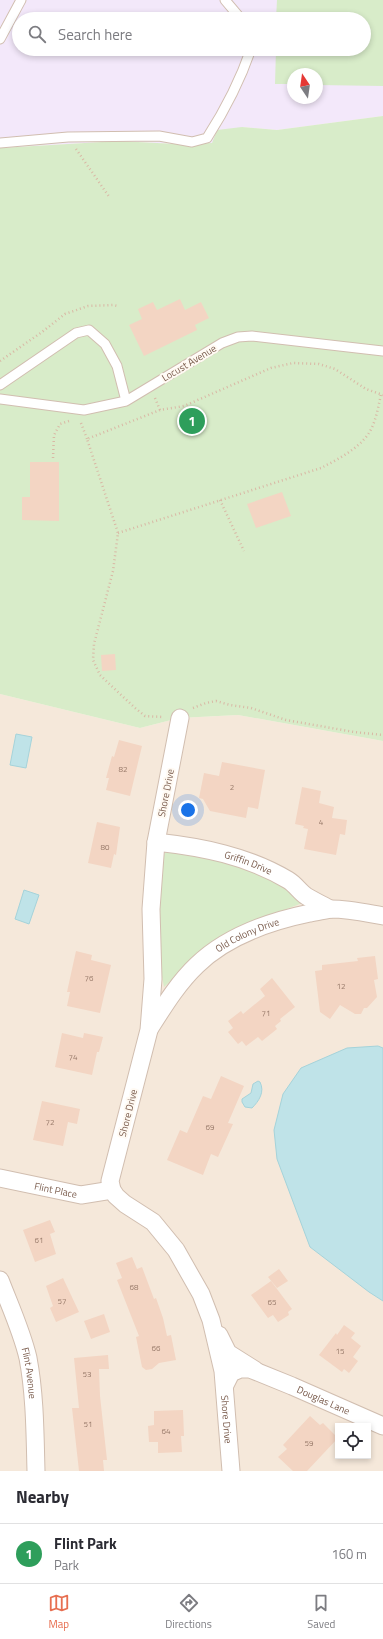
<!DOCTYPE html>
<style>
:root{--surface:#fff;--page:#f7f7f7;--text:#2b2b33;--muted:#7c7c81;--line:#e1e1e2;--accent:#e76f51}
body{margin:0;font-family:"Titillium Web",sans-serif;background:var(--page);color:var(--text)}
.controls{position:absolute;right:12px;bottom:12px;display:grid;overflow:hidden;border-radius:0px;box-shadow:0 2px 6px #0003}
.controls button{width:36px;height:36px;display:grid;place-items:center;padding:0;border:0;border-bottom:1px solid var(--line);background:var(--surface);color:var(--text);font:20px sans-serif}
.compass{position:absolute;left:287px;top:68px;width:36px;height:36px;border-radius:50%;background:var(--surface);box-shadow:0 2px 6px #0003;rotate:347deg}
.you{position:absolute;left:188px;top:810px;width:14px;height:14px;margin:-10px;border:3px solid #fff;border-radius:50%;background:#1a73e8;box-shadow:0 0 0 6px #1a73e833}
.badge{display:grid;place-items:center;width:26px;height:26px;border-radius:50%;background:var(--accent);color:#fff;font-size:13px;font-weight:700}
.pin{position:absolute;translate:-50% -50%;border:2px solid #fff;box-shadow:0 1px 4px #0006}
.list{margin:0;padding:0;list-style:none}
h2{display:flex;justify-content:space-between;align-items:center;height:52px;margin:0;padding:0 16px;font-size:17px}
h2 small{font-size:13px;font-weight:400;color:var(--muted)}
.list li{display:grid;grid-template-columns:26px 1fr auto;gap:12px;align-items:center;box-sizing:border-box;height:60px;padding:0 16px;border-top:1px solid var(--line)}
.list b{display:block;font-size:15px;white-space:nowrap}
.list p{margin:0;font-size:13px;white-space:nowrap;color:var(--muted)}
.list em{font-size:13px;font-style:normal;color:var(--muted)}
.icon{flex:none;width:22px;height:22px;fill:none;stroke:currentColor;stroke-width:2;stroke-linecap:round;stroke-linejoin:round}
.map{position:relative;flex:none;width:383px;height:1471px;overflow:hidden}
.search{position:absolute;background:var(--surface);box-shadow:0 2px 6px #0003;left:12px;right:12px;top:12px;height:44px;display:flex;align-items:center;gap:10px;box-sizing:border-box;padding:0 14px;border-radius:22px;color:var(--muted);font-size:15px}
.sheet{height:112px;background:var(--surface)}
nav{display:flex;justify-content:space-around;align-items:center;box-sizing:border-box;height:56px;border-top:1px solid var(--line);background:var(--surface);font-size:11px;color:var(--muted)}
nav a{display:grid;justify-items:center;gap:2px}
nav .on{color:var(--accent)}
.map>svg:first-child{display:block}
.residential{fill:#f5e8da;fill-rule:evenodd}
.education{fill:#f3e8fa;fill-rule:evenodd}
.green{fill:#d8ecc9}
.water{fill:#bfe3e8;stroke:#a5d3da}
.building{fill:#f3d5c3}
.lines{fill:none;stroke-linecap:round;stroke-linejoin:round}
.service-casing{stroke:#d1beb0;stroke-width:11}
.minor-casing{stroke:#d1beb0;stroke-width:19}
.path{stroke:#d9b8a5;stroke-width:2.5;stroke-dasharray:1 3;stroke-linecap:butt}
.service{stroke:#fff;stroke-width:9}
.minor{stroke:#fff;stroke-width:17}
.labels{text-anchor:middle;dominant-baseline:central;stroke-width:4;stroke-linejoin:round;paint-order:stroke}
.number-label{font-size:8px;fill:#987a6a}
.street-label{font-size:10px;fill:#7a5c4d;stroke:#fffaf3}
</style>
<div class="map">
<svg width="383" height="1471" viewBox="0 0 383 1471">
<rect width="100%" height="100%" fill="#fdf6ec"/>
<path class="residential" d="M 0,694 L 140,728 L 179,718 L 238,715 L 383,741 L 383,1048 L 378,1046 L 369,1292 L 383,1301 L 383,1471 L 0,1471 ZM 338,1426 L 368,1426 L 368,1456 L 338,1456 Z"/>
<path class="education" d="M 0,0 L 383,0 L 383,116 L 277,130 L 242,127 L 212,143 L 176,144 L 119,141 L 0,148 ZM 19,19 L 364,19 L 364,49 L 19,49 ZM 293,74 L 317,74 L 317,98 L 293,98 Z"/>
<path class="green" d="M 277,0 L 383,0 L 383,86 L 317,85 L 317,74 L 293,74 L 293,84 L 275,84 L 276,49 L 364,49 L 364,19 L 276,19 Z
M 383,116 L 383,741 L 238,715 L 179,718 L 140,728 L 0,694 L 0,148 L 119,141 L 176,144 L 212,143 L 217,130 L 242,127 L 277,130 Z
M 166,851 L 209,853 L 288,883 L 305,902 L 237,928 L 195,958 L 164,987 C 162,977 160,967 159,956 C 158,934 155,869 166,851 Z"/>
<path class="water" d="M 16,734 L 32,737 L 26,768 L 10,765 Z
M 24,890 L 39,895 L 29,924 L 15,919 Z
M 378,1046 L 383,1048 L 383,1301 L 369,1292 L 310,1247 L 277,1159 L 274,1130 L 283,1094 L 301,1068 L 347,1048 Z
M 258,1081 L 260,1082 C 265,1092 259,1101 252,1108 L 245,1107 L 242,1102 L 242,1099 L 251,1093 L 253,1084 Z"/>
<path class="building" d="M 180,299 L 185,310 L 201,302 L 209,318 L 195,325 L 197,330 L 144,356 L 129,325 L 142,319 L 138,309 L 153,302 L 157,310 Z
M 30,462 L 59,462 L 59,521 L 22,520 L 22,497 L 30,497 Z
M 282,492 L 291,516 L 256,528 L 247,504 Z
M 115,654 L 116,670 L 102,671 L 101,655 Z
M 119,740 L 142,746 L 130,796 L 106,790 L 109,778 L 106,778 L 112,756 L 114,757 Z
M 222,762 L 265,770 L 258,809 L 248,807 L 246,818 L 210,811 L 203,799 L 199,798 L 204,773 L 219,776 Z
M 302,787 L 321,791 L 319,803 L 334,807 L 332,818 L 347,820 L 345,835 L 340,834 L 336,855 L 304,849 L 308,829 L 303,828 L 304,826 L 295,824 Z
M 97,822 L 120,827 L 116,855 L 114,854 L 111,868 L 88,863 Z
M 76,951 L 92,955 L 91,960 L 111,965 L 100,1013 L 67,1006 L 70,992 L 67,992 Z
M 375,956 L 378,979 L 374,980 L 377,997 L 367,1008 L 364,1008 L 361,1014 L 355,1014 L 340,1005 L 330,1019 L 320,1012 L 315,971 L 322,970 L 322,965 L 358,961 L 357,958 Z
M 272,978 L 295,1007 L 280,1019 L 281,1021 L 275,1026 L 277,1029 L 262,1041 L 258,1037 L 246,1046 L 242,1041 L 238,1044 L 228,1032 L 233,1028 L 228,1021 L 241,1011 L 243,1014 L 265,996 L 260,989 Z
M 62,1033 L 83,1038 L 84,1033 L 103,1037 L 99,1052 L 97,1052 L 92,1075 L 55,1067 Z
M 221,1076 L 244,1086 L 228,1123 L 233,1124 L 218,1157 L 211,1154 L 203,1175 L 167,1160 L 180,1130 L 187,1133 L 203,1096 L 211,1099 Z
M 42,1101 L 80,1109 L 77,1124 L 68,1122 L 63,1146 L 33,1140 Z
M 50,1220 L 55,1232 L 50,1234 L 56,1254 L 35,1262 L 23,1230 Z
M 132,1257 L 137,1269 L 142,1267 L 154,1299 L 156,1298 L 163,1318 L 167,1336 L 171,1335 L 176,1360 L 159,1363 L 152,1369 L 146,1370 L 142,1367 L 136,1337 L 139,1336 L 117,1280 L 122,1278 L 116,1263 Z
M 279,1269 L 288,1281 L 277,1288 L 268,1277 Z
M 63,1278 L 79,1312 L 56,1322 L 50,1308 L 53,1306 L 46,1286 Z
M 271,1281 L 292,1309 L 288,1312 L 289,1315 L 278,1322 L 273,1315 L 268,1318 L 251,1295 Z
M 104,1314 L 110,1332 L 91,1339 L 84,1321 Z
M 344,1325 L 355,1333 L 351,1338 L 361,1346 L 353,1357 L 358,1361 L 349,1373 L 344,1369 L 342,1372 L 319,1355 L 336,1333 L 337,1335 Z
M 108,1355 L 109,1369 L 99,1369 L 100,1396 L 107,1460 L 103,1460 L 104,1471 L 79,1471 L 72,1408 L 79,1408 L 74,1358 Z
M 183,1410 L 184,1436 L 181,1436 L 182,1452 L 158,1453 L 158,1442 L 149,1442 L 148,1426 L 154,1425 L 154,1411 Z
M 310,1416 L 320,1425 L 323,1423 L 338,1438 L 307,1471 L 293,1471 L 278,1457 L 287,1449 L 283,1445 Z"/>
<g class="lines">
<defs>
<path id="service" d="M 225,0 L 241,19
M 0,39 L 21,0
M 0,143 L 68,137 L 159,136 L 192,142 L 207,138 C 225,110 240,81 251,49
M 0,385 L 76,333 L 89,330 L 105,344 L 117,366 L 126,401
M 0,399 L 84,410 L 126,401 L 222,343 L 238,337 L 252,336 L 383,351"/>
<g id="minor">
<path id="s1" d="M 180,718 L 156,842 L 151,909 L 153,979 L 149,1030 L 110,1181 L 112,1190 L 116,1196 L 125,1204 L 153,1222 L 176,1250 L 201,1294 L 211,1320 L 223,1371 L 231,1471"/>
<path id="s2" d="M 156,842 C 202,847 248,856 288,880 C 295,884 300,892 306,896 C 314,901 323,905 330,909"/>
<path id="s3" d="M 150,1028 C 164,1006 178,983 197,965 C 227,936 271,921 310,913 C 317,912 324,910 331,909 C 349,909 366,913 383,916"/>
<path id="s4" d="M 0,1178 L 81,1195 L 112,1190"/>
<path id="s5" d="M 0,1280 C 10,1306 22,1332 28,1358 C 35,1395 35,1434 36,1471"/>
<path d="M 219,1335 L 228,1353 L 255,1370"/>
<path id="s6" d="M 225,1385 L 231,1373 L 240,1369 L 250,1369 L 292,1386 L 383,1426"/>
</g>
</defs>
<use href="#service" class="service-casing"/>
<use href="#minor" class="minor-casing"/>
<path class="path" d="M 76,149 L 110,198
M 0,361 L 42,332 L 65,314 L 88,306 L 113,305 L 118,306
M 155,398 L 160,410 L 184,406 L 271,368 L 293,363 L 319,364 L 335,369 L 366,389 L 383,395
M 160,410 L 87,439 L 118,533 L 113,571 L 94,644 L 93,660 L 100,675 L 135,708 L 145,716 L 163,717
M 81,423 L 87,439
M 53,458 L 54,435 L 60,424 L 69,421
M 220,500 L 244,551
M 118,533 L 321,468 C 340,458 365,446 373,425 C 377,415 379,404 381,394
M 193,708 L 206,703 L 216,701 L 230,705 L 251,708 L 286,720 L 354,732 L 383,735"/>
<use href="#service" class="service"/>
<use href="#minor" class="minor"/>
</g>
<g class="labels">
<g class="number-label">
<text x="123" y="769">82</text>
<text x="232" y="787">2</text>
<text x="321" y="822">4</text>
<text x="105" y="847">80</text>
<text x="89" y="978">76</text>
<text x="341" y="986">12</text>
<text x="266" y="1013">71</text>
<text x="73" y="1057">74</text>
<text x="50" y="1122">72</text>
<text x="210" y="1127">69</text>
<text x="39" y="1240">61</text>
<text x="134" y="1287">68</text>
<text x="62" y="1301">57</text>
<text x="272" y="1302">65</text>
<text x="156" y="1348">66</text>
<text x="340" y="1351">15</text>
<text x="87" y="1374">53</text>
<text x="88" y="1424">51</text>
<text x="166" y="1431">64</text>
<text x="309" y="1443">59</text>
</g>
<g class="street-label">
<text transform="translate(189 363) rotate(-31)">Locust Avenue</text>
<text transform="translate(166 793) rotate(-79)">Shore Drive</text>
<text stroke="none"><textPath href="#s2" startOffset="95">Griffin Drive</textPath></text>
<text stroke="none"><textPath href="#s3" startOffset="138">Old Colony Drive</textPath></text>
<text transform="translate(128 1113) rotate(-76)">Shore Drive</text>
<text stroke="none"><textPath href="#s4" startOffset="57">Flint Place</textPath></text>
<text stroke="none"><textPath href="#s5" startOffset="98">Flint Avenue</textPath></text>
<text stroke="none"><textPath href="#s6" startOffset="113">Douglas Lane</textPath></text>
<text stroke="none"><textPath href="#s1" startOffset="748">Shore Drive</textPath></text>
</g>
</g>
</svg>
<div class="controls">
<button><svg class="icon" aria-label="locate" viewBox="0 0 24 24"><circle cx="12" cy="12" r="6"/><path d="M12 2v4M12 18v4M2 12h4M18 12h4"/></svg></button>
</div>
<svg class="compass" viewBox="-18 -18 36 36"><path d="M0-13l5 13h-10z" fill="#e53935"/><path d="M0 13l5-13h-10z" fill="#7c7c81"/></svg>
<div class="you"></div>
<div class="pin badge" style="left:192px;top:421px;background:#2e9e5b">1</div>
<div class="search"><svg class="icon" aria-label="search" viewBox="0 0 24 24"><circle cx="10" cy="10" r="6"/><path d="M15 15l6 6"/></svg>Search here</div>
</div>
<section class="sheet">
<h2>Nearby<small></small></h2>
<ul class="list">
<li><span class="badge" style="background:#2e9e5b">1</span><div><b>Flint Park</b><p>Park</p></div><em>160 m</em></li>
</ul>
</section>
<nav>
<a class="on"><svg class="icon" aria-label="map" viewBox="0 0 24 24"><path d="M3 6l6-2 6 2 6-2v14l-6 2-6-2-6 2zM9 4v14M15 6v14"/></svg>Map</a>
<a><svg class="icon" aria-label="directions" viewBox="0 0 24 24"><path d="M12 3l9 9-9 9-9-9zM9 14v-3h6M13 9l2 2-2 2"/></svg>Directions</a>
<a><svg class="icon" aria-label="saved" viewBox="0 0 24 24"><path d="M7 4h10v16l-5-4-5 4z"/></svg>Saved</a>
</nav>
